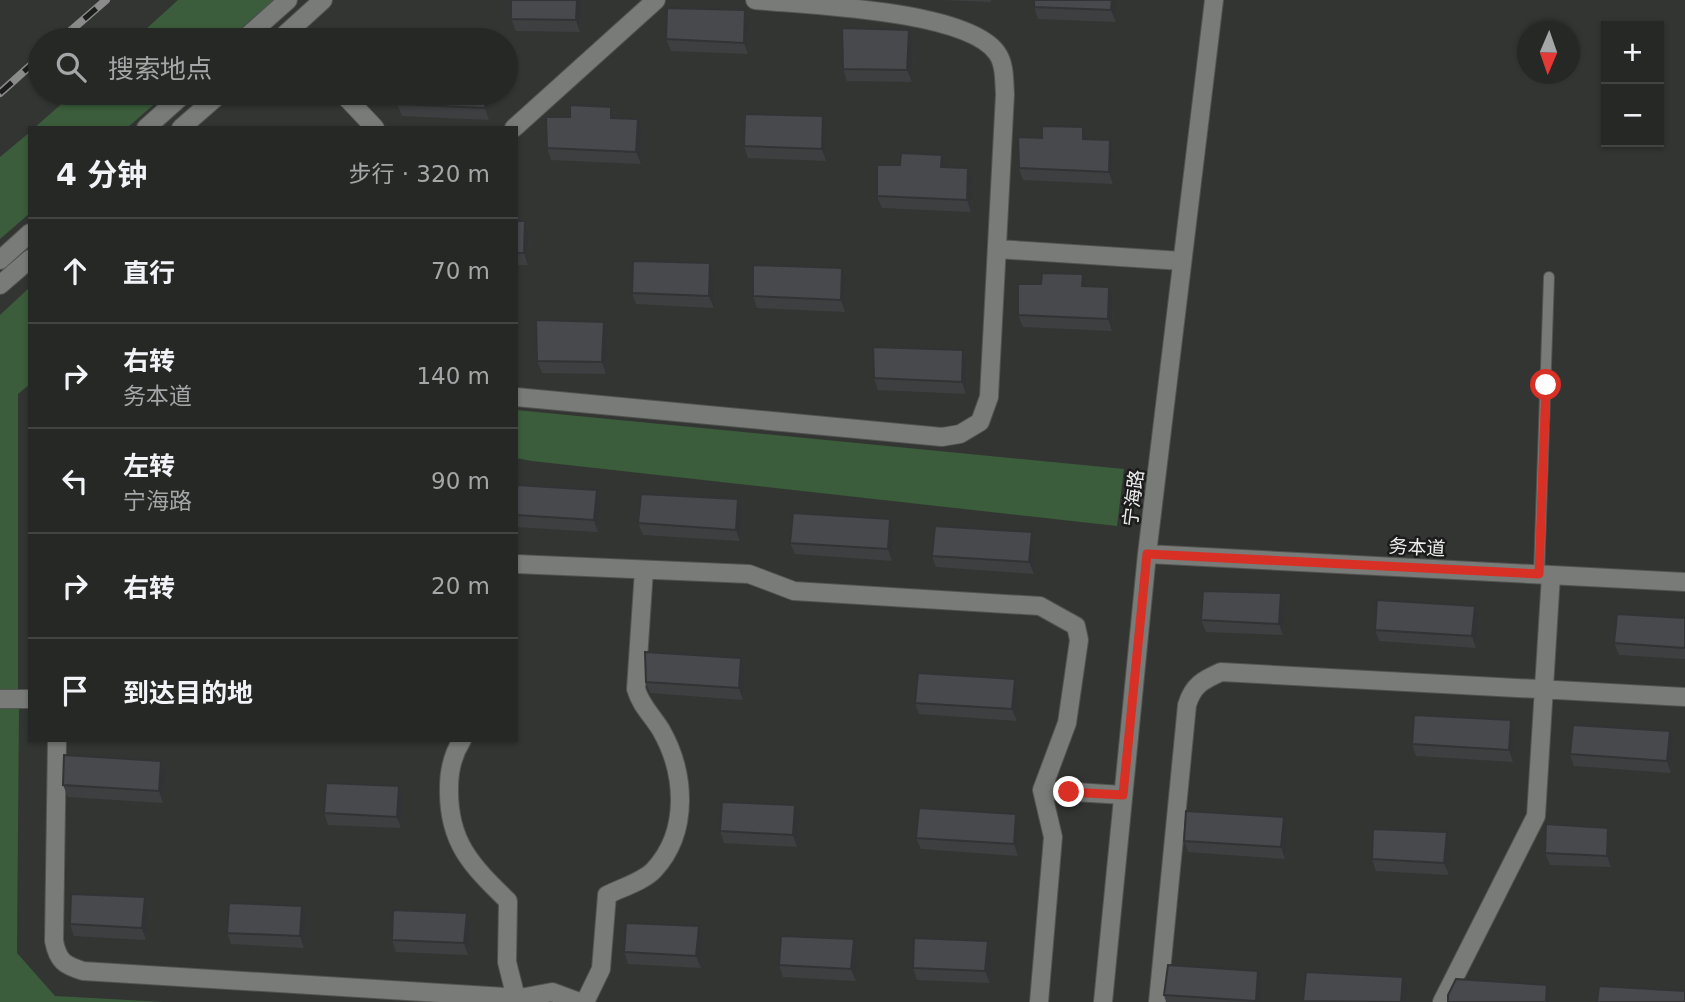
<!DOCTYPE html>
<html lang="zh">
<meta charset="utf-8">
<style>
:root{--surface:#262826;--page:#323432;--text:#f1f3f6;--muted:#a4a6a7;--line:#424443}
body{margin:0;font-family:"DejaVu Sans","Noto Sans SC",sans-serif;background:var(--page);color:var(--text)}
.controls{position:absolute;right:21px;top:21px;display:grid;overflow:hidden;border-radius:0px;box-shadow:0 2px 5px #0004}
.controls button{width:63px;height:63px;display:grid;place-items:center;padding:0;border:0;border-bottom:2px solid var(--line);background:var(--surface);color:var(--text);font:35px sans-serif}
.compass{position:absolute;left:1517px;top:21px;width:63px;height:63px;border-radius:50%;background:var(--surface);box-shadow:0 2px 5px #0004;rotate:182deg}
.stop{position:absolute;width:21px;height:21px;margin:-16px;border:5px solid #d93025;border-radius:50%;background:#fff}
.stop.end{background:#d93025;border-color:#fff;box-shadow:0 2px 7px #0008}
.list{margin:0;padding:0;list-style:none}
h2{display:flex;justify-content:space-between;align-items:center;height:91px;margin:0;padding:0 28px;font-size:30px}
h2 small{font-size:23px;font-weight:400;color:var(--muted)}
.list li{display:grid;grid-template-columns:46px 1fr auto;gap:21px;align-items:center;box-sizing:border-box;height:105px;padding:0 28px;border-top:2px solid var(--line)}
.list b{display:block;font-size:26px;white-space:nowrap}
.list p{margin:0;font-size:23px;white-space:nowrap;color:var(--muted)}
.list em{font-size:23px;font-style:normal;color:var(--muted)}
.icon{flex:none;width:38px;height:38px;fill:none;stroke:currentColor;stroke-width:2;stroke-linecap:round;stroke-linejoin:round}
.map{position:relative;flex:none;width:1685px;height:1002px;overflow:hidden}
.search{position:absolute;background:var(--surface);box-shadow:0 2px 5px #0004;left:28px;top:28px;width:490px;height:77px;display:flex;align-items:center;gap:18px;box-sizing:border-box;padding:0 24px;border-radius:38px;color:var(--muted);font-size:26px}
.panel{position:absolute;background:var(--surface);box-shadow:0 2px 5px #0004;left:28px;top:126px;width:490px;height:616px;border-radius:0px}
.map>svg:first-child{display:block}
.green{fill:#3b5d3b}
.lines{fill:none;stroke-linecap:round;stroke-linejoin:round}
.service-casing{stroke:#515351;stroke-width:12}
.minor-casing{stroke:#515351;stroke-width:20}
.tertiary-casing{stroke:#515351;stroke-width:20}
.secondary-casing{stroke:#515351;stroke-width:20}
.service{stroke:#787b78;stroke-width:10}
.minor{stroke:#787b78;stroke-width:18}
.tertiary{stroke:#787b78;stroke-width:18}
.secondary{stroke:#787b78;stroke-width:18}
.rail-casing{stroke:#8a8b8a;stroke-width:8}
.rail{stroke:#1b1c1b;stroke-width:5;stroke-dasharray:16;stroke-linecap:butt}
.wall{fill:#3e3f41}
.shaded-wall{fill:#323335}
.building{fill:#48494c;stroke:#323335;stroke-width:2}
.route{stroke:#d93025;stroke-width:9}
.labels{text-anchor:middle;dominant-baseline:central;stroke-width:5;stroke-linejoin:round;paint-order:stroke}
.street-label{font-size:19px;fill:#ecedec;stroke:#1b1c1b}
</style>
<div class="map">
<svg width="1685" height="1002" viewBox="0 0 1685 1002">
<rect width="100%" height="100%" fill="#333533"/>
<path class="green" d="M 178,0 L 274,0 L 227,40 L 134,40 Z
M 74,93 L 167,93 L 127,128 L 34,128 Z
M 30,132 L 30,213 L 0,239 L 0,157 Z
M 30,287 L 30,384 L 18,394 L 18,690 L 0,690 L 0,315 Z
M 516,410 L 1124,469 L 1117,526 L 532,461 L 516,458 Z
M 0,706 L 19,706 L 17,953 L 55,996 L 164,1002 L 0,1002 Z"/>
<g class="lines">
<defs>
<path id="service" d="M 1539,574 L 1549,277"/>
<path id="minor" d="M 342,93 L 375,128
M 514,128 L 656,0
M 997,249 L 1182,261
M 516,397 L 942,437 L 960,434 L 980,422 L 989,397 L 1005,94 C 1004,81 1005,64 997,53 C 967,10 807,5 755,0
M 516,564 L 749,574 L 794,591 L 1040,606 L 1076,626 L 1079,640 L 1067,723 L 1042,790 L 1053,837 L 1039,1002
M 0,699 L 30,699
M 57,740 L 54,941 C 58,961 64,965 83,971 L 520,998 L 552,992 L 579,1002
M 462,740 C 453,754 449,772 449,788 C 448,842 471,865 508,901 L 507,962 L 516,998
M 1042,790 L 1123,795
M 585,1002 L 601,969 L 607,895 C 621,888 644,881 654,870 C 690,831 685,772 661,730 C 652,715 641,706 636,689 L 644,570
M 1158,1002 L 1187,705 C 1193,685 1203,680 1221,672 L 1685,697
M 1442,1002 L 1536,816 L 1551,575"/>
<path id="tertiary" d="M 1147,554 L 1685,582
M 1103,1002 L 1147,554 L 1214,0"/>
<path id="secondary" d="M 243,40 L 288,0
M 279,40 L 323,0
M 146,128 L 185,93
M 181,128 L 221,93
M 0,260 L 30,233
M 0,285 L 30,259"/>
</defs>
<use href="#service" class="service-casing"/>
<use href="#minor" class="minor-casing"/>
<use href="#tertiary" class="tertiary-casing"/>
<use href="#secondary" class="secondary-casing"/>
<use href="#service" class="service"/>
<use href="#minor" class="minor"/>
<use href="#tertiary" class="tertiary"/>
<use href="#secondary" class="secondary"/>
<defs>
<path id="rail" d="M 60,40 L 106,0
M 0,93 L 40,57"/>
</defs>
<use href="#rail" class="rail-casing"/>
<use href="#rail" class="rail"/>
</g>
<path class="wall" d="M 582,0 L 580,32 L 516,31 L 511,19 Z
M 941,0 L 991,0 L 991,2 Z
M 1034,0 L 1116,0 L 1116,22 L 1038,19 L 1034,7 Z
M 745,10 L 749,22 L 748,54 L 671,51 L 666,39 Z
M 909,30 L 913,42 L 912,82 L 847,81 L 843,69 Z
M 491,93 L 489,120 L 402,116 L 397,104 Z
M 611,107 L 615,119 L 642,131 L 641,164 L 551,160 L 547,148 L 570,117 Z
M 1083,127 L 1087,139 L 1110,140 L 1114,151 L 1113,184 L 1023,180 L 1019,168 L 1042,138 Z
M 827,128 L 826,161 L 748,158 L 744,146 Z
M 946,167 L 968,168 L 973,179 L 971,212 L 882,208 L 877,196 Z
M 516,221 L 525,221 L 529,233 L 528,265 L 516,265 Z
M 710,263 L 715,275 L 714,308 L 636,304 L 632,293 Z
M 846,279 L 845,312 L 757,308 L 753,296 Z
M 1087,286 L 1109,287 L 1113,298 L 1112,331 L 1023,327 L 1018,315 Z
M 604,322 L 608,334 L 606,374 L 542,373 L 537,361 Z
M 963,350 L 967,362 L 966,394 L 878,390 L 874,378 Z
M 516,485 L 597,490 L 601,502 L 598,532 L 516,527 Z
M 738,499 L 743,511 L 740,541 L 643,535 L 638,523 Z
M 890,519 L 895,530 L 892,561 L 795,554 L 790,543 Z
M 1036,544 L 1034,574 L 936,567 L 932,556 Z
M 1285,605 L 1283,635 L 1206,632 L 1201,620 Z
M 1475,606 L 1479,618 L 1476,648 L 1379,641 L 1375,630 Z
M 1685,618 L 1685,659 L 1619,655 L 1614,643 Z
M 741,658 L 746,670 L 743,700 L 650,693 L 646,682 Z
M 1015,679 L 1019,691 L 1017,721 L 919,714 L 915,703 Z
M 1516,732 L 1513,762 L 1416,756 L 1412,744 Z
M 1674,743 L 1671,773 L 1574,766 L 1570,754 Z
M 161,761 L 166,773 L 163,803 L 68,797 L 63,785 Z
M 399,786 L 404,798 L 401,828 L 328,825 L 324,813 Z
M 800,816 L 797,847 L 724,843 L 720,831 Z
M 1284,817 L 1288,828 L 1285,859 L 1188,852 L 1184,841 Z
M 1020,826 L 1018,856 L 921,849 L 916,838 Z
M 1608,828 L 1612,840 L 1611,867 L 1550,865 L 1545,853 Z
M 1447,832 L 1451,844 L 1449,875 L 1376,871 L 1372,859 Z
M 145,897 L 149,909 L 146,940 L 74,936 L 70,924 Z
M 302,906 L 307,917 L 304,948 L 231,944 L 227,933 Z
M 467,913 L 471,925 L 468,955 L 396,952 L 392,940 Z
M 699,926 L 703,937 L 701,968 L 628,964 L 624,952 Z
M 854,939 L 858,950 L 856,981 L 783,977 L 779,965 Z
M 988,941 L 992,953 L 990,983 L 917,980 L 913,968 Z
M 1263,982 L 1261,1002 L 1166,1002 L 1164,995 Z"/>
<path class="shaded-wall" d="M 577,0 L 582,0 L 580,32 L 576,20 Z
M 1112,0 L 1116,0 L 1116,22 L 1111,10 Z
M 745,10 L 749,22 L 748,54 L 744,43 Z
M 909,30 L 913,42 L 912,82 L 907,70 Z
M 486,93 L 491,93 L 489,120 L 485,108 Z
M 611,107 L 615,119 L 611,118 Z
M 823,116 L 827,128 L 826,161 L 822,149 Z
M 638,119 L 642,131 L 641,164 L 636,152 Z
M 1083,127 L 1087,139 L 1083,139 Z
M 1110,140 L 1114,151 L 1113,184 L 1109,172 Z
M 942,155 L 946,167 L 941,167 Z
M 968,168 L 973,179 L 971,212 L 967,200 Z
M 525,221 L 529,233 L 528,265 L 524,253 Z
M 710,263 L 715,275 L 714,308 L 709,296 Z
M 842,268 L 846,279 L 845,312 L 841,300 Z
M 1083,274 L 1087,286 L 1082,286 Z
M 1109,287 L 1113,298 L 1112,331 L 1108,319 Z
M 604,322 L 608,334 L 606,374 L 602,362 Z
M 963,350 L 967,362 L 966,394 L 962,382 Z
M 597,490 L 601,502 L 598,532 L 594,520 Z
M 738,499 L 743,511 L 740,541 L 736,530 Z
M 890,519 L 895,530 L 892,561 L 888,549 Z
M 1032,532 L 1036,544 L 1034,574 L 1029,562 Z
M 1281,593 L 1285,605 L 1283,635 L 1279,624 Z
M 1475,606 L 1479,618 L 1476,648 L 1472,636 Z
M 741,658 L 746,670 L 743,700 L 739,688 Z
M 1015,679 L 1019,691 L 1017,721 L 1012,709 Z
M 1511,720 L 1516,732 L 1513,762 L 1509,750 Z
M 1670,731 L 1674,743 L 1671,773 L 1667,761 Z
M 161,761 L 166,773 L 163,803 L 159,791 Z
M 399,786 L 404,798 L 401,828 L 397,817 Z
M 795,805 L 800,816 L 797,847 L 793,835 Z
M 1016,814 L 1020,826 L 1018,856 L 1014,844 Z
M 1284,817 L 1288,828 L 1285,859 L 1281,847 Z
M 1608,828 L 1612,840 L 1611,867 L 1607,856 Z
M 1447,832 L 1451,844 L 1449,875 L 1444,863 Z
M 145,897 L 149,909 L 146,940 L 142,928 Z
M 302,906 L 307,917 L 304,948 L 300,936 Z
M 467,913 L 471,925 L 468,955 L 464,943 Z
M 699,926 L 703,937 L 701,968 L 696,956 Z
M 854,939 L 858,950 L 856,981 L 851,969 Z
M 988,941 L 992,953 L 990,983 L 985,971 Z
M 1258,971 L 1263,982 L 1261,1002 L 1256,1002 L 1256,1001 Z
M 1403,977 L 1408,989 L 1406,1002 L 1401,1002 Z
M 1547,985 L 1551,996 L 1551,1002 L 1546,1002 Z"/>
<path class="building" d="M 511,0 L 577,0 L 576,20 L 511,19 Z
M 1034,0 L 1112,0 L 1111,10 L 1034,7 Z
M 667,8 L 745,10 L 744,43 L 666,39 Z
M 842,28 L 909,30 L 907,70 L 843,69 Z
M 397,93 L 486,93 L 485,108 L 397,104 Z
M 570,105 L 611,107 L 611,118 L 638,119 L 636,152 L 547,148 L 546,117 L 570,117 Z
M 745,114 L 823,116 L 822,149 L 744,146 Z
M 1042,126 L 1083,127 L 1083,139 L 1110,140 L 1109,172 L 1019,168 L 1018,137 L 1042,138 Z
M 901,153 L 942,155 L 941,167 L 968,168 L 967,200 L 877,196 L 877,165 L 900,165 Z
M 516,221 L 525,221 L 524,253 L 516,253 Z
M 633,261 L 710,263 L 709,296 L 632,293 Z
M 753,265 L 842,268 L 841,300 L 753,296 Z
M 1042,273 L 1083,274 L 1082,286 L 1109,287 L 1108,319 L 1018,315 L 1018,284 L 1041,284 Z
M 536,320 L 604,322 L 602,362 L 537,361 Z
M 873,347 L 963,350 L 962,382 L 874,378 Z
M 516,485 L 597,490 L 594,520 L 516,515 Z
M 641,494 L 738,499 L 736,530 L 638,523 Z
M 793,513 L 890,519 L 888,549 L 790,543 Z
M 935,526 L 1032,532 L 1029,562 L 932,556 Z
M 1203,591 L 1281,593 L 1279,624 L 1201,620 Z
M 1377,600 L 1475,606 L 1472,636 L 1375,630 Z
M 1617,614 L 1685,618 L 1685,648 L 1614,643 Z
M 645,652 L 741,658 L 739,688 L 646,682 Z
M 918,673 L 1015,679 L 1012,709 L 915,703 Z
M 1414,715 L 1511,720 L 1509,750 L 1412,744 Z
M 1573,725 L 1670,731 L 1667,761 L 1570,754 Z
M 64,755 L 161,761 L 159,791 L 63,785 Z
M 326,783 L 399,786 L 397,817 L 324,813 Z
M 722,802 L 795,805 L 793,835 L 720,831 Z
M 919,808 L 1016,814 L 1014,844 L 916,838 Z
M 1186,811 L 1284,817 L 1281,847 L 1184,841 Z
M 1546,824 L 1608,828 L 1607,856 L 1545,853 Z
M 1373,829 L 1447,832 L 1444,863 L 1372,859 Z
M 71,894 L 145,897 L 142,928 L 70,924 Z
M 229,903 L 302,906 L 300,936 L 227,933 Z
M 393,910 L 467,913 L 464,943 L 392,940 Z
M 626,923 L 699,926 L 696,956 L 624,952 Z
M 781,936 L 854,939 L 851,969 L 779,965 Z
M 914,938 L 988,941 L 985,971 L 913,968 Z
M 1168,965 L 1258,971 L 1256,1001 L 1164,995 Z
M 1306,972 L 1403,977 L 1401,1002 L 1303,1001 Z
M 1456,979 L 1547,985 L 1546,1002 L 1448,1002 L 1448,995 Z
M 1599,986 L 1685,991 L 1685,1002 L 1597,1002 Z"/>
<g class="lines">
<path class="route" d="M 1069,792 L 1123,795 L 1147,554 L 1539,574 L 1546,385"/>
</g>
<g class="labels">
<g class="street-label">
<text transform="translate(1133 498) rotate(-83)">宁海路</text>
<text transform="translate(1417 547) rotate(3)">务本道</text>
</g>
</g>
</svg>
<div class="controls">
<button>+</button>
<button>−</button>
</div>
<svg class="compass" viewBox="-18 -18 36 36"><path d="M0-13l5 13h-10z" fill="#e53935"/><path d="M0 13l5-13h-10z" fill="#a4a6a7"/></svg>
<div class="stop" style="left:1546px;top:385px"></div>
<div class="stop end" style="left:1069px;top:792px"></div>
<div class="search"><svg class="icon" aria-label="search" viewBox="0 0 24 24"><circle cx="10" cy="10" r="6"/><path d="M15 15l6 6"/></svg>搜索地点</div>
<section class="panel">
<h2>4 分钟<small>步行 · 320 m</small></h2>
<ul class="list">
<li><svg class="icon" aria-label="ahead" viewBox="0 0 24 24"><path d="M12 20V5M6 11l6-6 6 6"/></svg><div><b>直行</b></div><em>70 m</em></li>
<li><svg class="icon" aria-label="right" viewBox="0 0 24 24"><path d="M7 20v-9h11M14 6l5 5-5 5"/></svg><div><b>右转</b><p>务本道</p></div><em>140 m</em></li>
<li><svg class="icon" aria-label="left" viewBox="0 0 24 24"><path d="M17 20v-9H6M10 6l-5 5 5 5"/></svg><div><b>左转</b><p>宁海路</p></div><em>90 m</em></li>
<li><svg class="icon" aria-label="right" viewBox="0 0 24 24"><path d="M7 20v-9h11M14 6l5 5-5 5"/></svg><div><b>右转</b></div><em>20 m</em></li>
<li><svg class="icon" aria-label="arrive" viewBox="0 0 24 24"><path d="M6 21V4h12l-3 4 3 4H6"/></svg><div><b>到达目的地</b></div></li>
</ul>
</section>
</div>
